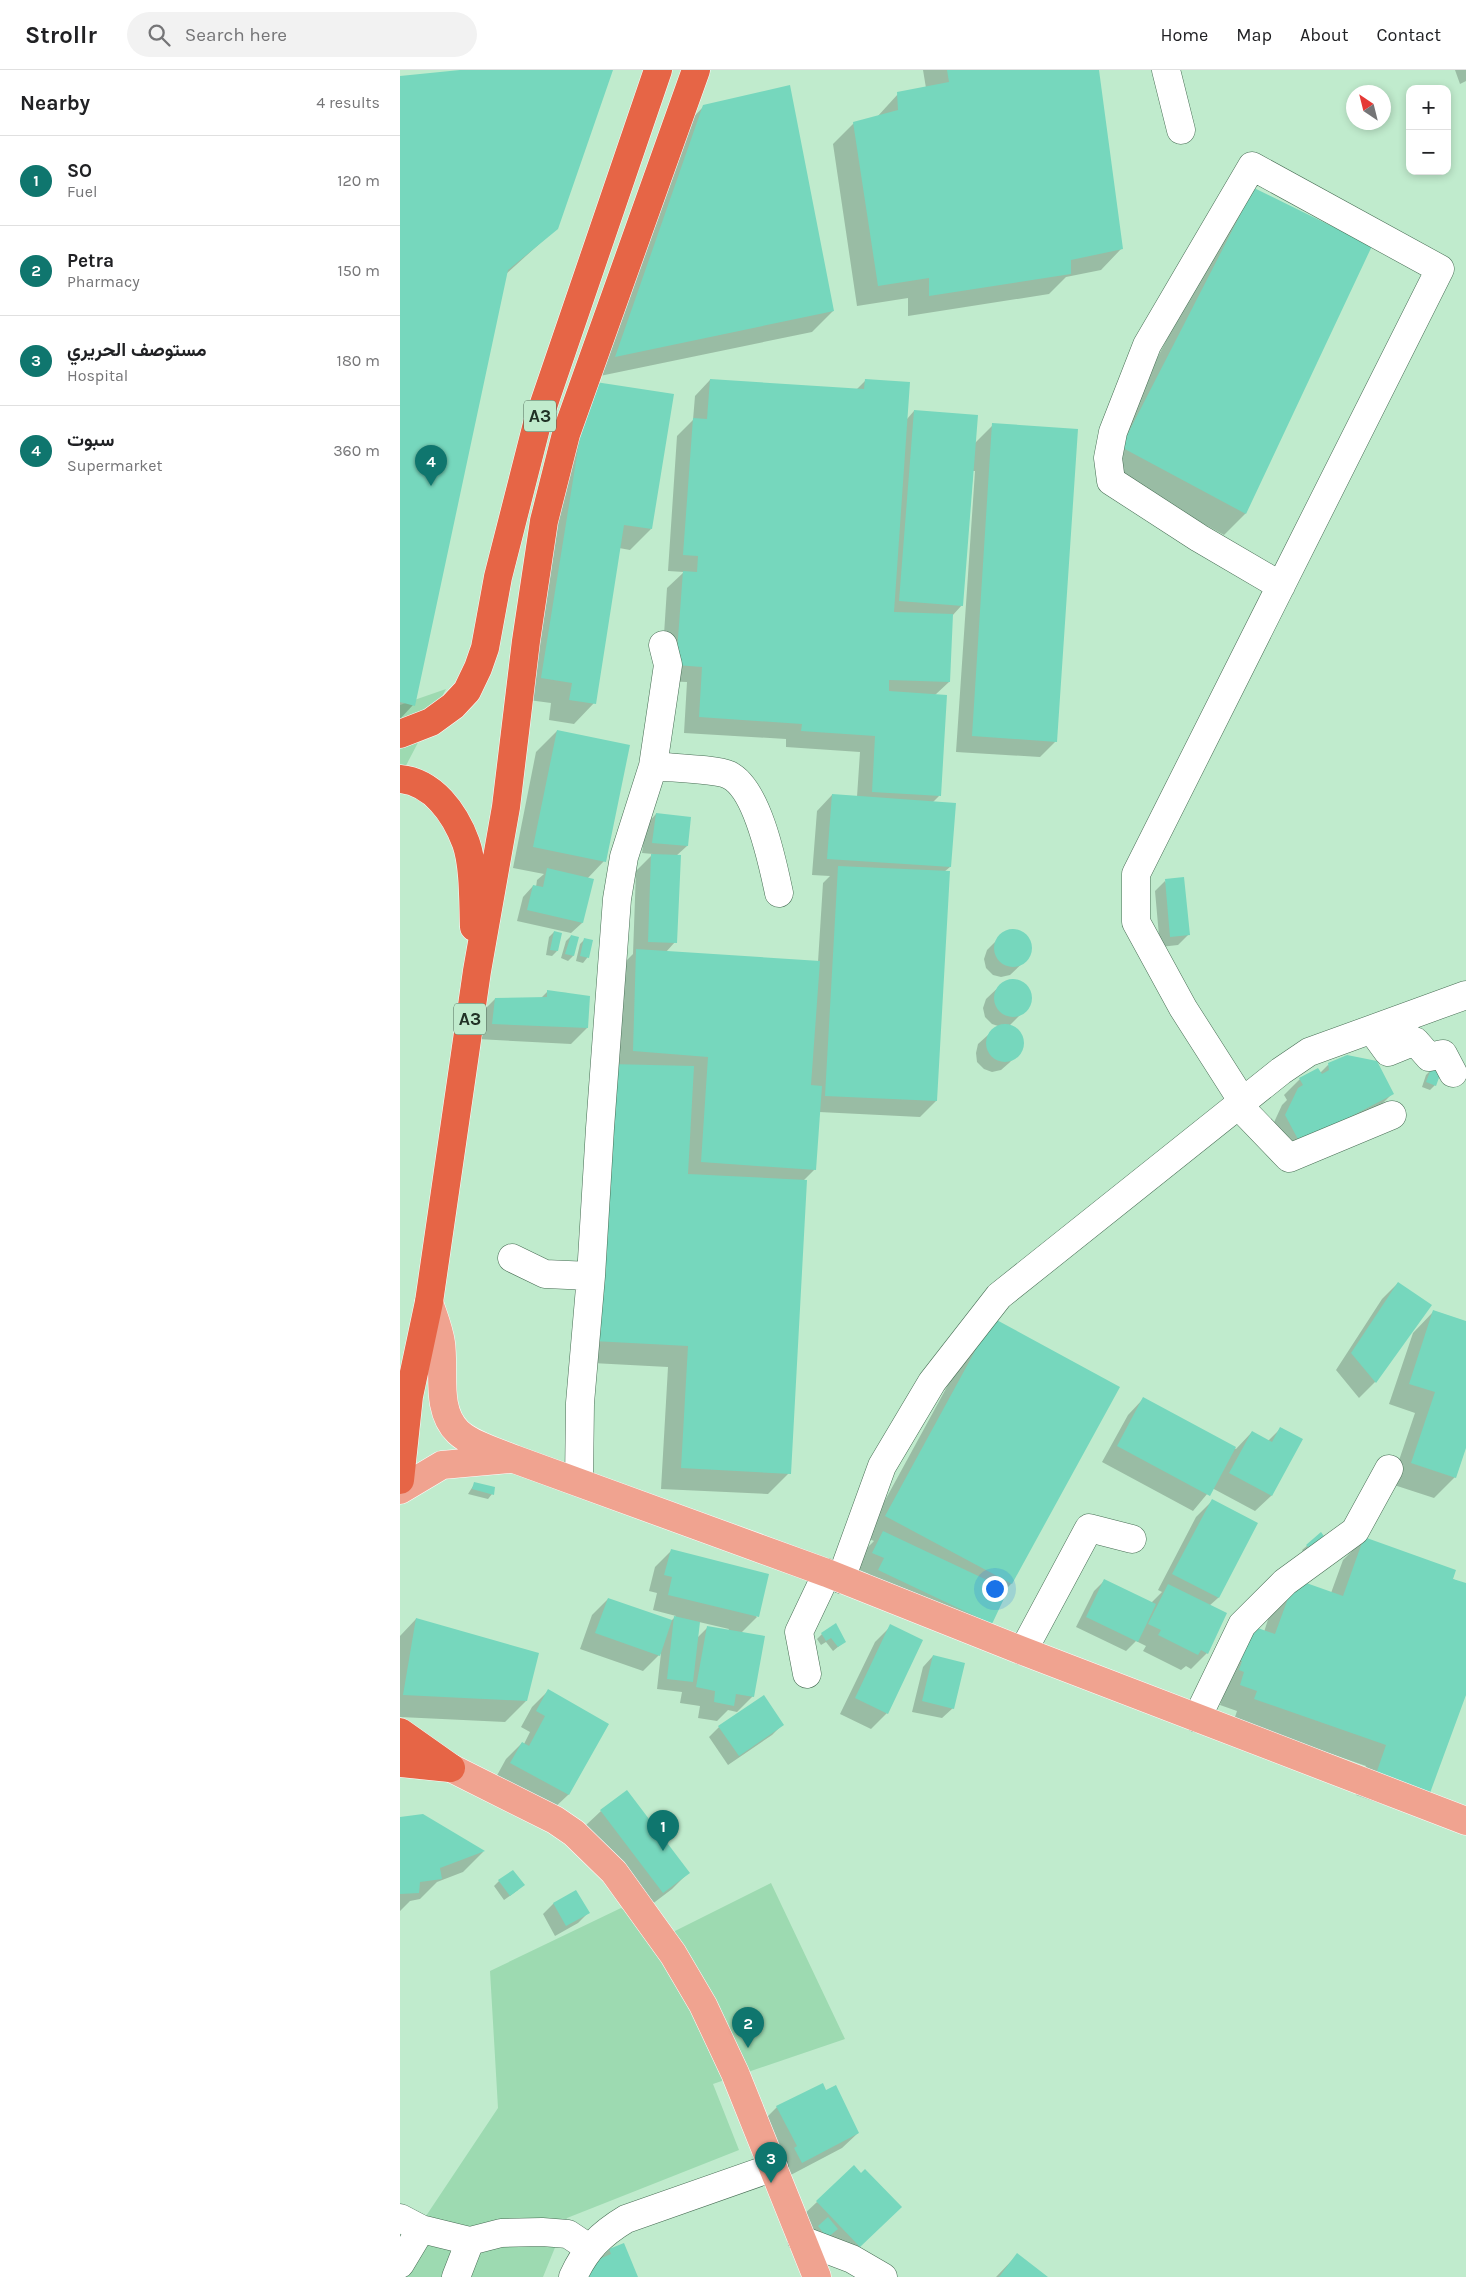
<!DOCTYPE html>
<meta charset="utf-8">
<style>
:root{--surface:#fff;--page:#f2f2f2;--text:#202124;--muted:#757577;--line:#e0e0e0;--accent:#0f766e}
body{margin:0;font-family:Karla,Vazirmatn,sans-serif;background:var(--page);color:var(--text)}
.controls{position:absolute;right:15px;top:15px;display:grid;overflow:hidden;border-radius:10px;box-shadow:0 2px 8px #0003}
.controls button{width:45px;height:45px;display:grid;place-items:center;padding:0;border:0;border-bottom:1px solid var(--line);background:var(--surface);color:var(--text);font:25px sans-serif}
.compass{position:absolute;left:946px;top:15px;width:45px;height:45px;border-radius:50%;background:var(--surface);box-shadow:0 2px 8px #0003;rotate:325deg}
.you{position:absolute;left:594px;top:1518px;width:18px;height:18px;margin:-12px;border:4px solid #fff;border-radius:50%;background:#1a73e8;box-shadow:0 0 0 8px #1a73e833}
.badge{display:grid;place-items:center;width:32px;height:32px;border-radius:50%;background:var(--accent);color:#fff;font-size:16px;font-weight:700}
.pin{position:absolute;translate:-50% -41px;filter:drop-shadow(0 1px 2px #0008)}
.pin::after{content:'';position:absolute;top:26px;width:18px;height:15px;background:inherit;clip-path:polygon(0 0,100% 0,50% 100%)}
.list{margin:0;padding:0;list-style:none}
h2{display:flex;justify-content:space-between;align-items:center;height:65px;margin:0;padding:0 20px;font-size:21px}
h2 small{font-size:16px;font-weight:400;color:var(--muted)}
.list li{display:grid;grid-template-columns:32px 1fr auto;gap:15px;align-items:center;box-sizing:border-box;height:90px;padding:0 20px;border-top:1px solid var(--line)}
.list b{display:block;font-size:19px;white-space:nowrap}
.list p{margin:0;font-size:16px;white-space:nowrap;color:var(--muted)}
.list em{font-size:16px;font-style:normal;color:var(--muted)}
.icon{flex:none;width:28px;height:28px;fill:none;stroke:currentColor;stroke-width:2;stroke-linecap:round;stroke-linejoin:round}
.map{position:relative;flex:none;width:1066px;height:2207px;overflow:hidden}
header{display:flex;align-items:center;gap:30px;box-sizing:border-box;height:70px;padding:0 25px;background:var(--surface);border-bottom:1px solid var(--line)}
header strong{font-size:24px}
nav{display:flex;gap:28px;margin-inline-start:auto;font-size:18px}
.search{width:350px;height:45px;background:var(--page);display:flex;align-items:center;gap:12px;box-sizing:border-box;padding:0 18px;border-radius:28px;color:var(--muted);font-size:19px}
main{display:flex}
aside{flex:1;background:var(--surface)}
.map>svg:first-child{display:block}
.green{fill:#9ddab1}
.shadow{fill:#0003;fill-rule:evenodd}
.building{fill:#76d7bd}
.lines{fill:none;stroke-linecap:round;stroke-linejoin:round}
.minor-casing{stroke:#476d54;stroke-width:29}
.major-casing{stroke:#fff;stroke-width:29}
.highway-casing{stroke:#fff;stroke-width:29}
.minor{stroke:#fff;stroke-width:28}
.major{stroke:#f0a390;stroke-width:28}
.highway{stroke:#e66546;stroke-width:28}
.labels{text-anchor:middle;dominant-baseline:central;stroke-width:4.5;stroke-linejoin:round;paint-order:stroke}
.shield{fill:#c0ebcd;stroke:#516a58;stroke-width:1}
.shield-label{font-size:18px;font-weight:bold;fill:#213226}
</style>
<header>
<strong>Strollr</strong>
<div class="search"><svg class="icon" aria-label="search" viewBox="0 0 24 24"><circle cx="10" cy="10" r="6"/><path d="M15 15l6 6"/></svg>Search here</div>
<nav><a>Home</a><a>Map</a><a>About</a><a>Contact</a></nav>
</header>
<main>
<aside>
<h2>Nearby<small>4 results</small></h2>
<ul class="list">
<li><span class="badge">1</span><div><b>SO</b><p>Fuel</p></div><em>120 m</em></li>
<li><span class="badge">2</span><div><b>Petra</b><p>Pharmacy</p></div><em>150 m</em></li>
<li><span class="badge">3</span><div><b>مستوصف الحريري</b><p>Hospital</p></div><em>180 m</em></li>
<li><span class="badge">4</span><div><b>سبوت</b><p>Supermarket</p></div><em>360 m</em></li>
</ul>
</aside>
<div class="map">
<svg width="1066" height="2207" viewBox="0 0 1066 2207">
<rect width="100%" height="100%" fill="#c0ebcd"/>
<path class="green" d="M 46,619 L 0,707 L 0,635 Z
M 371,1813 L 445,1969 L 313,2014 L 339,2080 L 167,2148 L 143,2207 L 0,2207 L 0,2185 L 98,2038 L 90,1901 L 221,1838 L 265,1866 Z"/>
<path class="shadow" d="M 72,0 L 212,0 L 157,158 L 106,204 L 13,635 L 0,649 L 0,7 Z
M 523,0 L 698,0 L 721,179 L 701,200 L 666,207 L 649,224 L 508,246 L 508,228 L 457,236 L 433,74 L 454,53 L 477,47 L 498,24 L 526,18 Z
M 1055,0 L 1066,0 L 1066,11 L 1060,14 Z
M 304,36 L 433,241 L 412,262 L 195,307 L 283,58 Z
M 854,119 L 970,177 L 845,444 L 824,465 L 701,398 L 833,140 Z
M 310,310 L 456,320 L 465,311 L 507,349 L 514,341 L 575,373 L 593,355 L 656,671 L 640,687 L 556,682 L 575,401 L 573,401 L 562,535 L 552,546 L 549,612 L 535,625 L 539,726 L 533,732 L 550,797 L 544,802 L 536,1031 L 520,1047 L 419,1042 L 415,1099 L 403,1111 L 389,1403 L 368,1424 L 261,1419 L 268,1297 L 173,1292 L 189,1016 L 210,995 L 216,901 L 233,884 L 236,801 L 253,784 L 242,783 L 246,755 L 256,744 L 290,748 L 287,776 L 276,786 L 275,872 L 266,882 L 418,892 L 423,813 L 430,806 L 412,805 L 417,741 L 432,725 L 457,727 L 460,682 L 386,677 L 386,669 L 284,663 L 287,612 L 261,611 L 267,518 L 284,502 L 268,501 L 277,366 L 293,350 L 295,326 Z
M 169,333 L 251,459 L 230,480 L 219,478 L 194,633 L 174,654 L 149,650 L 151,633 L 121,629 Z
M 157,661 L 204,791 L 187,809 L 182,853 L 171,863 L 117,851 L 123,827 L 133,816 L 136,817 L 137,810 L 144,804 L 113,798 L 136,682 Z
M 765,811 L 789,864 L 778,875 L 760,877 L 755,821 Z
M 614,860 L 623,863 L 629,870 L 631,879 L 628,888 L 610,905 L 601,907 L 593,905 L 586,898 L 584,889 L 587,880 L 605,862 Z
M 154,862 L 157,881 L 152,886 L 146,885 L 149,867 Z
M 171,866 L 178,868 L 173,886 L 168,891 L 161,888 L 166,871 Z
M 185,869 L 191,871 L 187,888 L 183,893 L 176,891 L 180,874 Z
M 614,910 L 622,913 L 628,919 L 630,928 L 628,937 L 609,956 L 614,957 L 621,964 L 622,973 L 620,982 L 609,993 L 601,1000 L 592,1002 L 584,999 L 577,992 L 576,983 L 578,974 L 598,956 L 592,954 L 585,947 L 583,938 L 586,929 L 604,912 Z
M 147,922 L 168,923 L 187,958 L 171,974 L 77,969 L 79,945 L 95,929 L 140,929 Z
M 928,995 L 992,1024 L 976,1040 L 883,1088 L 870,1061 L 882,1035 L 887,1030 L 884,1025 L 900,1009 L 920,1003 Z
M 1031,1000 L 1035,1015 L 1030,1020 L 1022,1017 L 1026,1005 Z
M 998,1213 L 1030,1235 L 975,1312 L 959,1328 L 936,1300 L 982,1229 Z
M 1033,1242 L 1066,1252 L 1066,1374 L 1055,1407 L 1034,1428 L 991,1414 L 1015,1343 L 989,1334 L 1013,1263 Z
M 572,1271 L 718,1318 L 611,1514 L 605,1520 L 591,1553 L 575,1569 L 463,1516 L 469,1504 L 457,1499 L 467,1478 L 474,1471 L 465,1467 Z
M 743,1329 L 836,1379 L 852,1362 L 868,1371 L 881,1358 L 901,1370 L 871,1426 L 855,1441 L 812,1418 L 793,1441 L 702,1392 L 728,1345 Z
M 75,1413 L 92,1424 L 88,1429 L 68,1424 Z
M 812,1431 L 856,1454 L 818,1528 L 809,1536 L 807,1583 L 791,1599 L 786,1596 L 781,1600 L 743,1581 L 746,1576 L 736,1571 L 726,1581 L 676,1557 L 694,1521 L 704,1511 L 751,1533 L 762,1522 L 758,1520 L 796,1447 Z
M 921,1464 L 906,1485 L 902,1480 Z
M 964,1469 L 1066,1515 L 1066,1624 L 1008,1743 L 956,1725 L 966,1696 L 834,1650 L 837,1641 L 820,1635 L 824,1623 L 822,1612 L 864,1562 L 874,1531 L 895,1510 L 931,1523 L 943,1490 Z
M 271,1481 L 357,1547 L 341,1563 L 353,1626 L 337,1642 L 328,1640 L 317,1651 L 298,1648 L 300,1636 L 280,1633 L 282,1622 L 257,1619 L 261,1583 L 243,1601 L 180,1579 L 192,1545 L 208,1529 L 271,1551 L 276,1546 L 253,1540 L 257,1523 L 249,1521 L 255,1497 ZM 299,1552 L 329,1559 L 328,1561 L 307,1558 L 297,1568 Z
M 16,1549 L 126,1631 L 105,1652 L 0,1647 L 0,1566 Z
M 491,1556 L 487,1643 L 471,1659 L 440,1644 L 475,1572 Z
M 422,1564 L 444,1572 L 433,1581 L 426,1572 L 421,1575 L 417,1569 Z
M 533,1586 L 553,1638 L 542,1648 L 512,1642 L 523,1597 Z
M 148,1621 L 207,1654 L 168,1725 L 152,1740 L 95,1709 L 106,1689 L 122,1673 L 124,1674 L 130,1662 L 121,1657 L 132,1637 Z
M 383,1654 L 372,1665 L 328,1695 L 309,1667 L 319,1657 Z
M 201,1741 L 288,1803 L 272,1819 L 247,1838 L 185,1756 Z
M 23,1745 L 83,1782 L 63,1802 L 37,1812 L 20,1829 L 10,1831 L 0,1841 L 0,1748 Z
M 99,1811 L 118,1820 L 104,1830 L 94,1816 Z
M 176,1821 L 188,1843 L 178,1853 L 155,1866 L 143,1844 L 153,1834 Z
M 377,2037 L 458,2063 L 442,2078 L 385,2108 L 361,2053 Z
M 417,2132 L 484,2153 L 443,2192 L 401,2147 Z
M 223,2174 L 237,2207 L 199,2190 L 209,2180 Z
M 617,2185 L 646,2207 L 596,2207 Z"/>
<path class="building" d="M 60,0 L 213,0 L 158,159 L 108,200 L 15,636 L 0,632 L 0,6 Z
M 547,0 L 699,0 L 723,179 L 671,190 L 671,204 L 529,226 L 529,208 L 478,216 L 453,52 L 498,40 L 497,22 L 549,12 Z
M 390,15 L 434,241 L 215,287 L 303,35 Z
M 854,118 L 972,176 L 846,444 L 721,377 Z
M 310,309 L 464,319 L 465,309 L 510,312 L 494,542 L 553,544 L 550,612 L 489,610 L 489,621 L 547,625 L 541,726 L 472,722 L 475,666 L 401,661 L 402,654 L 299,647 L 302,597 L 276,595 L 283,501 L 297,502 L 298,486 L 283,485 L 293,348 L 307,349 Z
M 189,311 L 274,324 L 252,459 L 224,455 L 196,634 L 169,630 L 172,613 L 141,608 Z
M 514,340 L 578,345 L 563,536 L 499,531 Z
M 592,353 L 678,359 L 657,672 L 572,666 Z
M 157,660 L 230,675 L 206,792 L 133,777 Z
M 432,724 L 556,733 L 551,797 L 427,789 Z
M 256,743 L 291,747 L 288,776 L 252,773 Z
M 251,784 L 281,785 L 277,873 L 248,872 Z
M 438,796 L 550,801 L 537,1031 L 425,1026 Z
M 147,798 L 194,809 L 183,853 L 127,840 L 133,815 L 143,817 Z
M 784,807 L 790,865 L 770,867 L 765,809 Z
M594 878a19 19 0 1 1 38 0a19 19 0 1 1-38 0Z
M 154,861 L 162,863 L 158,881 L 150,880 Z
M 171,865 L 179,867 L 174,886 L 165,884 Z
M 184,868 L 193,870 L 189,888 L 180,886 Z
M 236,879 L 420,891 L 411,1015 L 422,1016 L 416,1100 L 301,1092 L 308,987 L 233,981 Z
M594 928a19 19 0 1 1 38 0a19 19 0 1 1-38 0Z
M 147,920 L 190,926 L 188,958 L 92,954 L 95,928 L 147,927 Z
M586 973a19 19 0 1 1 38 0a19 19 0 1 1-38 0Z
M 947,985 L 977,991 L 994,1024 L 900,1073 L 885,1045 L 898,1018 L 903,1015 L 899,1008 L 918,998 L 922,1004 L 929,1000 L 928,993 Z
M 209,994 L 294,996 L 288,1104 L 407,1110 L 391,1404 L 281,1398 L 288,1276 L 193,1271 Z
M 1031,999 L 1041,1002 L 1036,1016 L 1026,1012 Z
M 998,1212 L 1032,1235 L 976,1313 L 951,1283 Z
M 1033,1240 L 1066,1251 L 1066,1378 L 1056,1408 L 1011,1393 L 1035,1322 L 1009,1314 Z
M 593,1248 L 720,1317 L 612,1514 L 485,1446 Z
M 743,1327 L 836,1377 L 810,1426 L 717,1376 Z
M 880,1357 L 903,1369 L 872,1426 L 829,1403 L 852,1361 L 872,1372 Z
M 74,1412 L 95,1417 L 94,1425 L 72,1419 Z
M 812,1429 L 858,1453 L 819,1528 L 772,1504 Z
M 483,1461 L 608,1520 L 592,1554 L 478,1500 L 484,1488 L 472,1483 Z
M 921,1462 L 926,1469 L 912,1481 L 906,1475 Z
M 964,1467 L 1056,1500 L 1053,1509 L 1066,1513 L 1066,1625 L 1030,1723 L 976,1704 L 986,1675 L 854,1629 L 857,1621 L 840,1615 L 844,1602 L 839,1600 L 842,1591 L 837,1589 L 849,1555 L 875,1564 L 895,1509 L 943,1526 Z
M 271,1479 L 369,1504 L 359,1547 L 268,1525 L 272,1507 L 264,1505 Z
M 704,1509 L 756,1534 L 738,1572 L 686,1547 Z
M 768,1514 L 827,1543 L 808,1584 L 801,1580 L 798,1585 L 758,1565 L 761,1560 L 748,1554 Z
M 208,1528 L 272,1550 L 260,1586 L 195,1563 Z
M 274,1546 L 300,1552 L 293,1612 L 267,1609 Z
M 16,1548 L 139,1583 L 127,1631 L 3,1625 Z
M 436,1553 L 446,1572 L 438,1577 L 431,1568 L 426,1571 L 421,1563 Z
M 490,1554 L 523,1570 L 488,1644 L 455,1628 Z
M 307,1556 L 365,1566 L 354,1627 L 336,1624 L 334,1636 L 314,1632 L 315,1621 L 296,1617 Z
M 533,1585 L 565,1593 L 554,1639 L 522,1631 Z
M 148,1619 L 209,1654 L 169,1725 L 110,1693 L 122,1672 L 129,1676 L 145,1646 L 136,1641 Z
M 364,1625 L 384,1655 L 339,1686 L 318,1656 Z
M 227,1720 L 290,1803 L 263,1823 L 200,1740 Z
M 23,1744 L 85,1781 L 40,1798 L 42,1809 L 20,1812 L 19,1823 L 0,1824 L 0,1747 Z
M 113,1800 L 125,1815 L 110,1826 L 98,1810 Z
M 176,1820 L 190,1843 L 166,1856 L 153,1833 Z
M 423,2013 L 426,2020 L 436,2015 L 459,2063 L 402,2093 L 394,2078 L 397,2076 L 376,2036 Z
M 454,2095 L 461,2103 L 465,2099 L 502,2137 L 460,2177 L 416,2131 Z
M 428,2147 L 438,2159 L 427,2168 L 418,2156 Z
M 224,2173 L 238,2207 L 183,2207 L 190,2193 L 211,2184 L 209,2179 Z
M 617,2183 L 648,2207 L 599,2207 Z"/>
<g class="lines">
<defs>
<path id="minor" d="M 766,0 L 781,60
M 253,696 C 270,698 316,699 329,705 C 358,719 373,795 379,823
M 972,960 L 988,982 L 1015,971 L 1029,987 L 1043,984 L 1053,1003
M 843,1032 L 783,938 L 736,852 L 736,804 L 1040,199 L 852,96 L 747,275 L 713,362 L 708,388 L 711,411 L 799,468 L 881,516
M 839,1036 L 889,1088 L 992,1045
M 112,1188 L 145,1204 L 191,1206
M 179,1412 L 180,1333 L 191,1206 L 200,1058 L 217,829 L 224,787 L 253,696 L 268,595 L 263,575
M 441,1509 L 482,1396 L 532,1312 L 599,1226 L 881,1001 L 909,982 L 1066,925
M 623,1581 L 689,1458 L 732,1469
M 407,1604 L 399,1562 L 427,1503
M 797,1648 L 842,1555 L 885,1512 L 955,1461 L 989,1399
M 0,2148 L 21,2159
M 402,2170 L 452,2189 L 483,2207
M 0,2194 L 21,2159 L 70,2171 L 101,2163 L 142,2162 L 168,2164 L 189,2178
M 56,2207 L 70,2171
M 173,2207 C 185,2180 201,2164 226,2149 L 374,2097"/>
<path id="major" d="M 29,1232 C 33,1245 39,1259 41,1273 C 45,1301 35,1340 58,1362 C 72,1375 97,1382 114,1389 L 427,1503 L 623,1581 L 1066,1751
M 0,1420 L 42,1395 L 110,1389
M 51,1698 L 155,1750 L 174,1763 L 214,1802 L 273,1884 L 303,1935 L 335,2003 L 417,2207"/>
<path id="highway" d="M 0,664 L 31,652 L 53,636 L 67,621 L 78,598 L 85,578 L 98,507 L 137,354 L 258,0
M 0,709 C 33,712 55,743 66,773 C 74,796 73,832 74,857
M 0,1410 L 9,1326 L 29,1232 L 77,901 L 106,737 L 126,571 L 144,451 L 166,364 L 296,0
M 0,1662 L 51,1698
M 0,1693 L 50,1698"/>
</defs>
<use href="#minor" class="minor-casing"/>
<use href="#major" class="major-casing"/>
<use href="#highway" class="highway-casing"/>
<use href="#minor" class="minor"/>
<use href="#major" class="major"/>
<use href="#highway" class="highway"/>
</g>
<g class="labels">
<g class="shield">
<rect x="124" y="330.5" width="32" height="31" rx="4"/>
<rect x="54" y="933.5" width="32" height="31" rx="4"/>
</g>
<g class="shield-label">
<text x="140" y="346">A3</text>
<text x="70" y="949">A3</text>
</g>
</g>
</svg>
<div class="controls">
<button>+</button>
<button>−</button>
</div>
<svg class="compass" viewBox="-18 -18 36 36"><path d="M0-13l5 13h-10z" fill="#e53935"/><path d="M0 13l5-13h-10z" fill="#757577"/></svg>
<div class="you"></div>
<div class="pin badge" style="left:263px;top:1781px">1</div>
<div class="pin badge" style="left:348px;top:1978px">2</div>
<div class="pin badge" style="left:371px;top:2113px">3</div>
<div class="pin badge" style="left:31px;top:416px">4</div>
</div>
</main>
